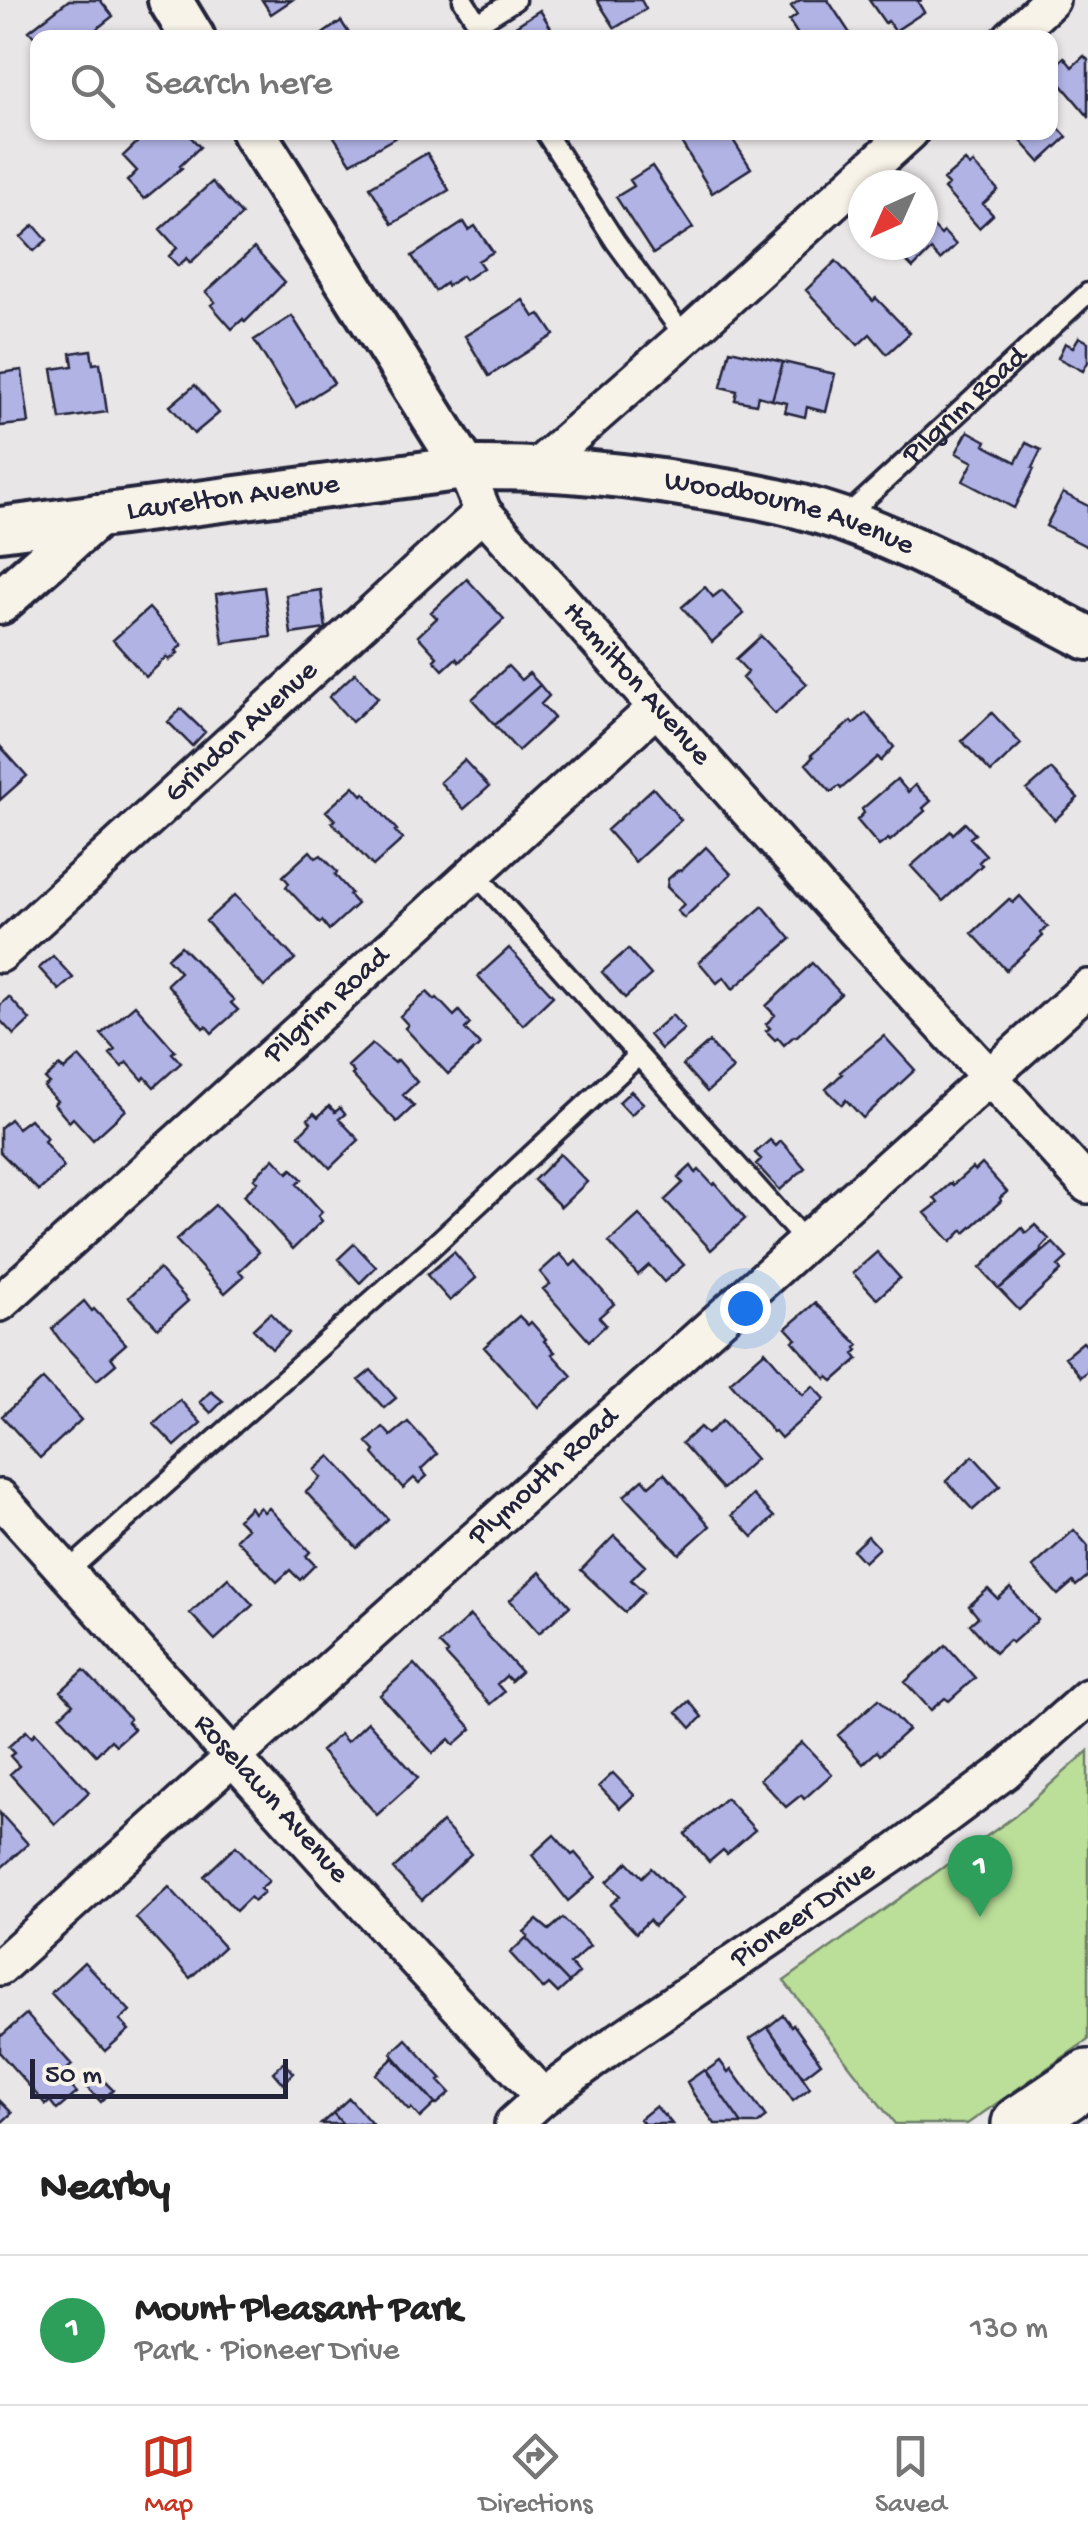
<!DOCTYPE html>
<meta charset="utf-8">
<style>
:root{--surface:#fff;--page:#f2f2f2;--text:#222;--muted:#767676;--line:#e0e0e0;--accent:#c8321e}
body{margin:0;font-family:"Gochi Hand",sans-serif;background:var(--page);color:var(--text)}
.compass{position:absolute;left:848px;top:170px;width:90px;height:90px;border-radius:50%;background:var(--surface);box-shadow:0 2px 8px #0004;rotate:225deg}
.scale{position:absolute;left:30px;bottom:25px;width:258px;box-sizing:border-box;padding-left:10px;border:5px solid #22223b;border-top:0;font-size:28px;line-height:35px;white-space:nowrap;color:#22223b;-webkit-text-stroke:8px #f7f3e8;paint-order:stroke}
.you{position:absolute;left:745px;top:1308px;width:35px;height:35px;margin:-25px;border:8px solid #fff;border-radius:50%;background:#1a73e8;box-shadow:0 0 0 15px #1a73e833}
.badge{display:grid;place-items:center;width:65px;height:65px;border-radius:50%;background:var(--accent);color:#fff;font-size:32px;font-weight:700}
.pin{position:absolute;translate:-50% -82px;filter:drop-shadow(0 2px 5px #0008)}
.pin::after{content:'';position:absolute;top:52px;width:35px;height:30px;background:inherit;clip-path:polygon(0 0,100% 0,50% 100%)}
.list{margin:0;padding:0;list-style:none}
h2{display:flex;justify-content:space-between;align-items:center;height:130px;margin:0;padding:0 40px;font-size:42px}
h2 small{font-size:32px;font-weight:400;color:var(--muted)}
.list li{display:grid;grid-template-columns:65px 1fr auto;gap:30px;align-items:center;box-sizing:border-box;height:150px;padding:0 40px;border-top:2px solid var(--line)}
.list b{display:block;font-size:38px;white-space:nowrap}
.list p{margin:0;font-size:32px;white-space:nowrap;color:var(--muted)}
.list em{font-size:32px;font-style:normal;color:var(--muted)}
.icon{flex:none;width:55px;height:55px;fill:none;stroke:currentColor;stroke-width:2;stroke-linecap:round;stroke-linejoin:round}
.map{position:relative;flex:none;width:1088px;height:2124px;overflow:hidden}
.search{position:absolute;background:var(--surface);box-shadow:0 2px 8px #0004;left:30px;right:30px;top:30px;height:110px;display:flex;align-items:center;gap:25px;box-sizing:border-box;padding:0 35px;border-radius:20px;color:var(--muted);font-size:38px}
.sheet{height:280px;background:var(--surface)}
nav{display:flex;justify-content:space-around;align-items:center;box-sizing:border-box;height:140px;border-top:2px solid var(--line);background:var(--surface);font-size:28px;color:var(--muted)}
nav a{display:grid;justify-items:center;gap:5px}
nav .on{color:var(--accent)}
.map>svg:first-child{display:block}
.green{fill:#bbdf99;stroke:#6e806a;stroke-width:2.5}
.building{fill:#b0b3e4;stroke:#22223b;stroke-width:2.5}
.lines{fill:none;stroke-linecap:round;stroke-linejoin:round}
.service-casing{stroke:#22223b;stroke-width:25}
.minor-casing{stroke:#22223b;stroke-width:42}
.tertiary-casing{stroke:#22223b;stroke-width:50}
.primary-casing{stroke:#22223b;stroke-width:62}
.service{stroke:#f7f3e8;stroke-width:18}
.minor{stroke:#f7f3e8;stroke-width:35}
.tertiary{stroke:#f7f3e8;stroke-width:42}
.primary{stroke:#f7f3e8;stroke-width:55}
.labels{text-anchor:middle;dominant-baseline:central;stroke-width:10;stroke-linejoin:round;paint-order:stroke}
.street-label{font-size:30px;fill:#22223b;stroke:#f7f3e8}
</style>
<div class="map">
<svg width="1088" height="2124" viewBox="0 0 1088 2124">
<rect width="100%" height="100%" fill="#e9e6e7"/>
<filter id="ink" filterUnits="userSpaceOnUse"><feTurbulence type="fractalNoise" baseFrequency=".01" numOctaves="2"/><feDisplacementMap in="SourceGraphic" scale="20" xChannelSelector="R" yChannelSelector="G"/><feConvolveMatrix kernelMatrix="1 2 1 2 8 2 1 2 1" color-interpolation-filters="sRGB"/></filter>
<g filter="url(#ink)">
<path class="green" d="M 1088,1751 L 1088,2040 L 967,2124 L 895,2124 L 784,1981 L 1015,1816 Z"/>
<path class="building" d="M 69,0 L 100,0 L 113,16 L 85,38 L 38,38 L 38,41 L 29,31 Z
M 262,0 L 292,0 L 271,14 Z
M 597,0 L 641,0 L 646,9 L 615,28 Z
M 800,0 L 828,0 L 853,38 L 800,38 L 789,21 L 797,15 L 791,6 Z
M 869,0 L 922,0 L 918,2 L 924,12 L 895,31 L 888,21 L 885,23 Z
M 540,10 L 557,38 L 516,38 L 511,29 Z
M 341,21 L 352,38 L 317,38 Z
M 1084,56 L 1088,60 L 1088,116 L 1050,71 L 1064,57 L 1072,67 Z
M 1050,119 L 1067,137 L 1040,162 L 1013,132 L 1050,132 Z
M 148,132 L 186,132 L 200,147 L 180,166 L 182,168 L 144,199 L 127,181 L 137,171 L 123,156 Z
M 331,132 L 397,132 L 398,136 L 351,163 Z
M 675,132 L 728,132 L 751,168 L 712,193 Z
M 427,153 L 449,190 L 392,224 L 370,187 Z
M 965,161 L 970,166 L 973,163 L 998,190 L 983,204 L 993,215 L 979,228 L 944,189 L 948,185 L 943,180 Z
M 652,166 L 693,228 L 653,254 L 616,197 L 634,186 L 630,180 Z
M 212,182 L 242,215 L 190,263 L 187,258 L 178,266 L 169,256 L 177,248 L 160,229 Z
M 923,216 L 941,235 L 944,232 L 956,245 L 940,260 L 931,250 L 913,268 L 891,245 L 923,245 Z
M 464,222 L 469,230 L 475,226 L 493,252 L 478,261 L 483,268 L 465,280 L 462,276 L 447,286 L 446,283 L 435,291 L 412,256 Z
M 34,225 L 47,240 L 34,251 L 21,237 Z
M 254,248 L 285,282 L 245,322 L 243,319 L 232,329 L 211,305 L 215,302 L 206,292 Z
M 836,261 L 873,301 L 876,298 L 910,333 L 887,354 L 870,334 L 858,345 L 806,290 Z
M 523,300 L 534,317 L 540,314 L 554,335 L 489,376 L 465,336 Z
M 292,316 L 334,383 L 296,407 L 254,340 Z
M 1079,337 L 1088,342 L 1088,362 L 1083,371 L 1058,358 L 1065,343 L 1073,347 Z
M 91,350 L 93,364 L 100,363 L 107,412 L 60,419 L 52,369 L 73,366 L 71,353 Z
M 730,350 L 783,362 L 772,400 L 758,396 L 756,404 L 735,400 L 737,391 L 721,387 Z
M 783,362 L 835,374 L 826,412 L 807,407 L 805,417 L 785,412 L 787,403 L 772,400 Z
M 22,370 L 29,423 L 0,426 L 0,373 Z
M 195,385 L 219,413 L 194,434 L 170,406 Z
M 968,431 L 986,441 L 984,445 L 1016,462 L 1026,443 L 1041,450 L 1032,468 L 1034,469 L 1014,508 L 963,481 L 973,462 L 956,453 Z
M 1063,493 L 1088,506 L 1088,547 L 1046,526 Z
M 467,579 L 504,619 L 459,662 L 456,658 L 443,670 L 434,660 L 437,657 L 418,636 L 437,618 L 431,612 Z
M 264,587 L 271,637 L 223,643 L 216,594 Z
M 705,587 L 713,597 L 722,590 L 744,614 L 712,642 L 682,607 Z
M 321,590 L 326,629 L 291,634 L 286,595 Z
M 149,608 L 182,645 L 176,651 L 178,653 L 169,660 L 167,657 L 146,677 L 113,640 Z
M 761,636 L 807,684 L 775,714 L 742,678 L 748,672 L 736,659 Z
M 508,666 L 521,680 L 529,673 L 540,685 L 495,725 L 472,699 Z
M 355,673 L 378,698 L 352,722 L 329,697 Z
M 540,685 L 549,696 L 541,704 L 554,718 L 518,751 L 495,725 Z
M 181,709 L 205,732 L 192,746 L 168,722 Z
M 866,713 L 894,747 L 881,761 L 878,757 L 841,789 L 839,786 L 831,792 L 806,764 L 813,757 L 811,755 L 851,721 L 853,724 Z
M 992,713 L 1021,744 L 991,772 L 962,741 Z
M 0,746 L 27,776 L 0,800 Z
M 464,760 L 489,787 L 464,809 L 440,782 Z
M 1051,769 L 1078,798 L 1055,820 L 1027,790 Z
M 897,779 L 908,792 L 915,785 L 931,801 L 923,808 L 925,811 L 890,841 L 888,839 L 879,846 L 857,820 L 864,813 L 862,809 Z
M 354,786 L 362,795 L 364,793 L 397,830 L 395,831 L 403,839 L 373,866 L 332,822 L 335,820 L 326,811 Z
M 653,788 L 681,820 L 635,862 L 607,830 Z
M 965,823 L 975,834 L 970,838 L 986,855 L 979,862 L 982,865 L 943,901 L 911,866 L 951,831 L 953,834 Z
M 706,847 L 731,874 L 684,918 L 677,911 L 684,904 L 667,887 L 668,879 L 677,871 L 682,870 Z
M 310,851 L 316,858 L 321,855 L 337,872 L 335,875 L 351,893 L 349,895 L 357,904 L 329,930 L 322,921 L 320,923 L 286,887 L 289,883 L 283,876 Z
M 235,895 L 295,959 L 264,987 L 206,921 Z
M 1020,896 L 1048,927 L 1041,933 L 1043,936 L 1006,970 L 972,933 L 1009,899 L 1013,903 Z
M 763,906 L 791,939 L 733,989 L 724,977 L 717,983 L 699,962 Z
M 181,946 L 234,1000 L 231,1003 L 238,1010 L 212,1033 L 206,1026 L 203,1028 L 167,984 L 180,972 L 167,958 Z
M 509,948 L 553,996 L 523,1025 L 478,976 Z
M 628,949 L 651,975 L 625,998 L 602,972 Z
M 53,956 L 73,978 L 59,990 L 39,968 Z
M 812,963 L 841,994 L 796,1037 L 794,1036 L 784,1045 L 778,1038 L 775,1040 L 766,1031 L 770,1028 L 766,1024 L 775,1015 L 766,1006 Z
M 427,992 L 435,1000 L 437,998 L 454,1016 L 459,1011 L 470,1024 L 465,1029 L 480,1045 L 448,1074 L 405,1028 L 408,1025 L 400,1016 Z
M 9,997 L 30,1020 L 14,1035 L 0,1020 L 0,1005 Z
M 135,1005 L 175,1051 L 172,1053 L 181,1063 L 154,1087 L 145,1077 L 143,1080 L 127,1062 L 122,1067 L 110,1054 L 115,1050 L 101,1034 Z
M 672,1015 L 684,1029 L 661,1049 L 649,1035 Z
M 884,1036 L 915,1070 L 863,1118 L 846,1100 L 842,1105 L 826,1089 L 842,1074 L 840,1072 Z
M 709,1042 L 733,1069 L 707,1092 L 683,1065 Z
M 372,1044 L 394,1063 L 398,1060 L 417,1082 L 403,1095 L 414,1106 L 397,1122 L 352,1075 L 354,1073 L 348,1066 Z
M 79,1057 L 126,1110 L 93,1140 L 73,1118 L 69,1122 L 54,1104 L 57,1101 L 44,1087 L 49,1083 L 45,1079 L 59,1066 L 64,1070 Z
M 631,1091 L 643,1103 L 631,1115 L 619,1102 Z
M 329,1106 L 335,1112 L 340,1108 L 345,1114 L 339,1119 L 359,1140 L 330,1168 L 299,1135 L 311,1123 L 308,1119 L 314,1113 L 318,1117 Z
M 10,1119 L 18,1128 L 30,1119 L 47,1138 L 44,1141 L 64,1167 L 39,1191 L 0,1152 L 0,1128 Z
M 770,1140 L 776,1146 L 781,1141 L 805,1168 L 780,1190 L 756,1164 L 761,1159 L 755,1153 Z
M 560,1154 L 587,1182 L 561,1207 L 534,1180 Z
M 274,1158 L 288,1173 L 292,1169 L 302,1179 L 297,1184 L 322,1212 L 318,1216 L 322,1221 L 293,1249 L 244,1195 L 258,1182 L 254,1178 Z
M 982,1164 L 1007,1192 L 1000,1198 L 1001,1201 L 965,1233 L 963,1230 L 951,1242 L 925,1213 L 938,1203 L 934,1198 L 951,1183 L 953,1185 L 972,1168 L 975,1171 Z
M 691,1166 L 696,1173 L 699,1170 L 713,1185 L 715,1183 L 745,1219 L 711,1250 L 665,1200 L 683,1183 L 678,1178 Z
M 215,1205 L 259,1252 L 239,1271 L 244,1276 L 225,1293 L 176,1240 Z
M 639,1215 L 684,1265 L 664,1282 L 649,1265 L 638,1275 L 609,1242 Z
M 1035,1225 L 1049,1239 L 1041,1248 L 1042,1250 L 999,1289 L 980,1268 L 1022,1228 L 1026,1233 Z
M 1053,1243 L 1067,1258 L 1058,1266 L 1061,1271 L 1019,1310 L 999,1289 Z
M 354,1244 L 376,1267 L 360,1283 L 338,1259 Z
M 454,1252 L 476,1278 L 450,1301 L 427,1275 Z
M 877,1252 L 900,1278 L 877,1299 L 853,1273 Z
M 560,1254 L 571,1266 L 576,1261 L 614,1304 L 599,1317 L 606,1325 L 589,1341 L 543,1289 L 550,1284 L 540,1272 Z
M 159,1269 L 188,1301 L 158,1328 L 129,1297 Z
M 84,1301 L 92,1311 L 94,1309 L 126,1344 L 111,1357 L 116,1364 L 97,1380 L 60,1340 L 52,1329 Z
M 815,1303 L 859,1345 L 856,1348 L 858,1350 L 854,1354 L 858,1359 L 833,1381 L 828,1377 L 826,1379 L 793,1341 L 796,1339 L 786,1328 Z
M 270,1313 L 289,1333 L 272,1349 L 253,1329 Z
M 519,1316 L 528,1325 L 531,1322 L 546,1339 L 544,1341 L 555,1352 L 552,1354 L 572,1376 L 538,1407 L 484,1347 Z
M 1083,1342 L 1088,1347 L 1088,1371 L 1081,1377 L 1065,1357 Z
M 765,1351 L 803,1395 L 813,1386 L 825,1399 L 781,1438 L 775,1431 L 773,1432 L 730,1382 Z
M 371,1370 L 396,1398 L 384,1408 L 359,1380 Z
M 43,1379 L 81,1420 L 40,1458 L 2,1416 Z
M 211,1391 L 223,1401 L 211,1413 L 200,1402 Z
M 180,1400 L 201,1423 L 175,1446 L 154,1424 Z
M 722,1421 L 756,1459 L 723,1489 L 682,1443 L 700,1427 L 707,1434 Z
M 408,1422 L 437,1454 L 421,1469 L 427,1476 L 419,1483 L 414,1478 L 403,1488 L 373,1454 L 375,1451 L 367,1442 L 383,1427 L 391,1436 Z
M 330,1456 L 388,1519 L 357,1548 L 306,1492 L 321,1478 L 314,1470 Z
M 973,1456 L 1000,1486 L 973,1510 L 946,1481 Z
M 664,1473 L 710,1526 L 679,1554 L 624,1496 L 643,1479 L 649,1486 Z
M 753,1495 L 774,1517 L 753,1537 L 732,1515 Z
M 250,1507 L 254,1513 L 260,1507 L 264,1512 L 269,1508 L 310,1552 L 306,1556 L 315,1565 L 300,1580 L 290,1570 L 277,1582 L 236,1539 L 247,1528 L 238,1519 Z
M 1074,1530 L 1088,1546 L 1088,1576 L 1076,1586 L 1073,1582 L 1058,1595 L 1033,1567 Z
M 614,1536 L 645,1566 L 631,1580 L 644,1592 L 625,1612 L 581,1570 Z
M 868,1536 L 879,1548 L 864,1562 L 853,1550 Z
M 540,1572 L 570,1606 L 539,1633 L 510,1600 Z
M 228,1578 L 253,1605 L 215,1640 L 190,1613 Z
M 1010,1588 L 1038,1620 L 1012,1643 L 1009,1640 L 995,1653 L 970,1624 L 978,1617 L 969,1606 L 988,1589 L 998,1599 Z
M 470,1616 L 521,1672 L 511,1681 L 506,1676 L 497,1684 L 504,1692 L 490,1704 L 446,1655 L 448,1653 L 439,1644 Z
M 946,1645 L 975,1678 L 949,1701 L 945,1698 L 931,1710 L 905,1682 Z
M 414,1664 L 472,1729 L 454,1745 L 449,1739 L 433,1753 L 380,1695 Z
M 84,1670 L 130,1719 L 127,1722 L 134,1729 L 116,1745 L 111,1740 L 96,1755 L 60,1716 L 73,1704 L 61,1691 Z
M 879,1699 L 908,1730 L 880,1755 L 877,1751 L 863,1764 L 838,1735 Z
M 689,1701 L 702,1717 L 691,1728 L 677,1712 Z
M 368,1722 L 418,1778 L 377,1815 L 321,1751 L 340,1734 L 347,1742 Z
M 26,1731 L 32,1737 L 35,1733 L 89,1792 L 55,1824 L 10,1774 L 19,1766 L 10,1756 L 14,1753 L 8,1747 Z
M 802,1742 L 832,1774 L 804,1799 L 801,1795 L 786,1807 L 760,1779 Z
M 613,1773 L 634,1795 L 620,1808 L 599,1786 Z
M 726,1798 L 755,1830 L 727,1854 L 723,1850 L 709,1862 L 685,1834 Z
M 0,1813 L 28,1844 L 0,1869 Z
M 442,1822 L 471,1854 L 422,1900 L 393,1869 Z
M 554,1835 L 572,1855 L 575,1853 L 596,1877 L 568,1901 L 532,1855 Z
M 236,1846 L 269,1881 L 260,1889 L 264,1892 L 254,1901 L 250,1897 L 236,1911 L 204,1876 Z
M 628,1862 L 642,1877 L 651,1868 L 682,1898 L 654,1926 L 649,1920 L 636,1933 L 610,1905 L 620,1896 L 607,1882 Z
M 169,1887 L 224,1947 L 190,1978 L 136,1918 Z
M 563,1918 L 590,1946 L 570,1964 L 579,1973 L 569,1983 L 526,1938 L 528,1936 L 524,1932 L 537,1920 L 549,1930 Z
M 526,1938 L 569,1983 L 558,1993 L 549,1984 L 543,1989 L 510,1953 Z
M 84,1962 L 130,2011 L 120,2020 L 129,2030 L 105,2051 L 51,1993 Z
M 26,2014 L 72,2065 L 64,2072 L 72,2081 L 69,2084 L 77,2093 L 57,2110 L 50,2101 L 46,2105 L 0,2053 L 0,2037 Z
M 783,2015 L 791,2026 L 793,2024 L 821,2063 L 803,2077 L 768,2027 Z
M 768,2027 L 810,2088 L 793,2101 L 750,2039 Z
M 406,2039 L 442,2079 L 439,2081 L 450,2093 L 436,2105 L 391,2053 Z
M 393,2058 L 435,2104 L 420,2118 L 411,2108 L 409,2110 L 376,2074 Z
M 720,2061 L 728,2072 L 731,2069 L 766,2117 L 757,2124 L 742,2124 L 704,2070 L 706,2071 Z
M 284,2062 L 294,2073 L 283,2084 L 273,2072 Z
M 704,2070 L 742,2124 L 715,2124 L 694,2095 L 687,2082 Z
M 95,2072 L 113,2090 L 101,2102 L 83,2083 Z
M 349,2098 L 372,2124 L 343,2124 L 333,2113 Z
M 0,2101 L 12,2113 L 0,2124 Z
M 656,2106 L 664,2116 L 665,2115 L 672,2124 L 644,2124 L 640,2119 Z
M 333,2113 L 343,2124 L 321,2124 Z"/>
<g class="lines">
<defs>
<g id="service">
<path d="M 463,0 L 487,38"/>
<path d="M 478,23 L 515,0"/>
<path d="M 545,132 L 615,241 L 685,337"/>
<path id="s1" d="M 842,520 L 1088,293"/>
<path d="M 475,873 L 805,1241"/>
<path d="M 66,1573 L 431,1248 L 638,1056"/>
</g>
<g id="minor">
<path d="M 1011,38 L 1051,0"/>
<path id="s2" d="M 465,468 L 483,512 L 826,898 L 1088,1185"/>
<path d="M 536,468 L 685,337 L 910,132"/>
<path id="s3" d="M 0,954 L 483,512"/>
<path id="s4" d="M 0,1303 L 656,708"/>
<path id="s5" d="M 0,1498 L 388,1930 L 543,2097"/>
<path id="s6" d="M 0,1967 L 1088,988"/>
<path id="s7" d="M 513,2124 L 543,2097 L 616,2043 L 898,1851 L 1004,1772 L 1088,1697"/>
</g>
<g id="tertiary">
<path d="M 170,0 L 193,38"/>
<path d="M 253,132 L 465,468"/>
<path id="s8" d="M 0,529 L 465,468 C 544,467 615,473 693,486 C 743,493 792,502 841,519 C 927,550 1007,596 1088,638"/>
<path d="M 0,602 L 97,516"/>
</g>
<path id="primary" d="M 1020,2124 L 1088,2078"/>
</defs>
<use href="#service" class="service-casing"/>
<use href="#minor" class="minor-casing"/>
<use href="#tertiary" class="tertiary-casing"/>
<use href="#primary" class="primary-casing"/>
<use href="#service" class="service"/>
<use href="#minor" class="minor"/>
<use href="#tertiary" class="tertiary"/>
<use href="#primary" class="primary"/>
</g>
</g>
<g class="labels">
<g class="street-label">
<text stroke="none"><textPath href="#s1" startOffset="168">Pilgrim Road</textPath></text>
<text stroke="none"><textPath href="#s8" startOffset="235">Laurelton Avenue</textPath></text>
<text stroke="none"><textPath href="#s8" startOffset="798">Woodbourne Avenue</textPath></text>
<text stroke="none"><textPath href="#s2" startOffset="278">Hamilton Avenue</textPath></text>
<text stroke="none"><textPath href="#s3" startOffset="328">Grindon Avenue</textPath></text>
<text stroke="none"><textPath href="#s4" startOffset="442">Pilgrim Road</textPath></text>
<text stroke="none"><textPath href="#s6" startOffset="732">Plymouth Road</textPath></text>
<text stroke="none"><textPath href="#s5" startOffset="405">Roselawn Avenue</textPath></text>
<text stroke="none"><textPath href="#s7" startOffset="358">Pioneer Drive</textPath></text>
</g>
</g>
</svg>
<svg class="compass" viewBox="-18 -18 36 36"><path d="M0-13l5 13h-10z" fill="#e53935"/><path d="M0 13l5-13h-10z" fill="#767676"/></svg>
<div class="scale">50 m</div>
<div class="you"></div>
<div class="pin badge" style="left:980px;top:1917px;background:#2e9e5b">1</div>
<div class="search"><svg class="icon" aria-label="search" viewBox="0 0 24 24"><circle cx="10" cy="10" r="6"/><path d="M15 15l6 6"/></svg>Search here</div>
</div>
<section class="sheet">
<h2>Nearby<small></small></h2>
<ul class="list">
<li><span class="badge" style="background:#2e9e5b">1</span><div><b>Mount Pleasant Park</b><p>Park · Pioneer Drive</p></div><em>130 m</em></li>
</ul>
</section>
<nav>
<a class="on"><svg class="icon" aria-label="map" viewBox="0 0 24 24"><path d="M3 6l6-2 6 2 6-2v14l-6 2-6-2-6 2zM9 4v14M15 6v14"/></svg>Map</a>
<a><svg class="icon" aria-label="directions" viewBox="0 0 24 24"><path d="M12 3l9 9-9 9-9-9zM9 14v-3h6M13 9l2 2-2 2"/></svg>Directions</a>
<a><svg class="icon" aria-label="saved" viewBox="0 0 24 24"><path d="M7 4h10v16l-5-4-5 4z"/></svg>Saved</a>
</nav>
